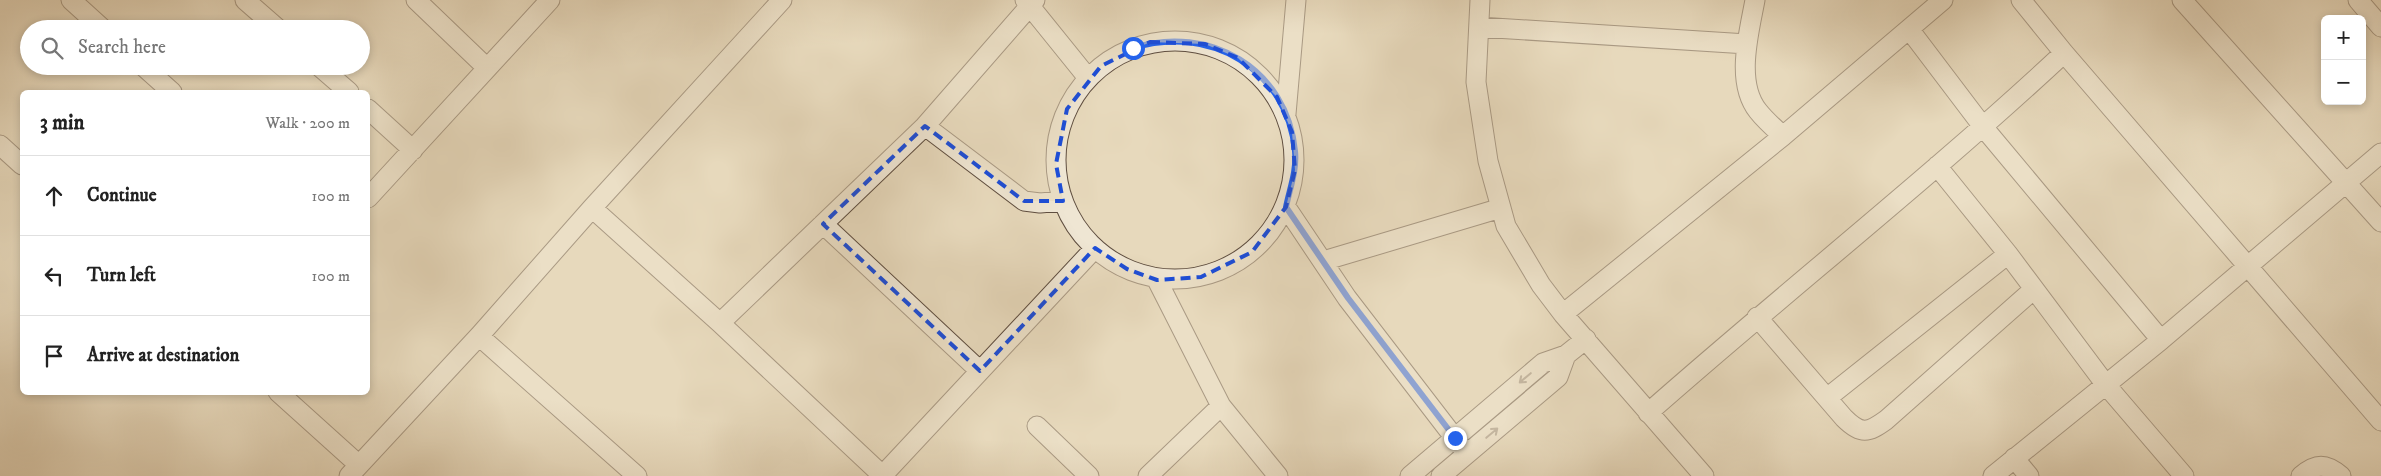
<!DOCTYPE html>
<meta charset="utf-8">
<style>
:root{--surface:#fff;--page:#f6f6f6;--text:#222;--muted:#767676;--line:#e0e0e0}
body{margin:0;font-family:"IM FELL DW Pica",serif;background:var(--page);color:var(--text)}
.controls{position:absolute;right:15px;top:15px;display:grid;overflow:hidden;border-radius:8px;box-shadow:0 2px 8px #0003}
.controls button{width:45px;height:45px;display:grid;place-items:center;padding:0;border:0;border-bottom:1px solid var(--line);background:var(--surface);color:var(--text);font:25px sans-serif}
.stop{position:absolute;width:15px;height:15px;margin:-11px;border:4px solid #2563eb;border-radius:50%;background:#fff}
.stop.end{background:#2563eb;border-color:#fff;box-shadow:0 1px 5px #0008}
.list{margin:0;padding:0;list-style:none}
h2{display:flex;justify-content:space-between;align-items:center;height:65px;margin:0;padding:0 20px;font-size:21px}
h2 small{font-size:16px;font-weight:400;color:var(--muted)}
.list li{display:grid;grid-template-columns:32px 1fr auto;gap:15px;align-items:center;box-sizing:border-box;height:80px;padding:0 20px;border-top:1px solid var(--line)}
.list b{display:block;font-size:19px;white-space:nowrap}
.list em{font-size:16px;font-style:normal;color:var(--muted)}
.icon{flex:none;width:28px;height:28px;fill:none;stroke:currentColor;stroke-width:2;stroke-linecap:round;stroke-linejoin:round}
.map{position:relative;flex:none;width:2381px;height:476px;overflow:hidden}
.search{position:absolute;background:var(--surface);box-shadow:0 2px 8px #0003;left:20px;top:20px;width:350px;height:55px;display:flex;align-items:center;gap:12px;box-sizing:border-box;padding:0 18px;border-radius:28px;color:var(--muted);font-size:19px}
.panel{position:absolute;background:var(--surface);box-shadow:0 2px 8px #0003;left:20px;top:90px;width:350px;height:305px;border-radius:8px}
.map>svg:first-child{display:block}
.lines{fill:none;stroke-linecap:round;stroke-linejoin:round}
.street-casing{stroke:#5f4e40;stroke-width:21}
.street{stroke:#efe6d3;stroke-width:19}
.oneway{stroke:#9a8d7e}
.route{stroke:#2563eb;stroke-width:6}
.marked{fill:none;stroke:#1d4ed8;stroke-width:4;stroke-dasharray:10 6;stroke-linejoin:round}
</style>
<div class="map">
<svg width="2381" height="476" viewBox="0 0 2381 476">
<rect width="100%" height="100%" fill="#e7d9bc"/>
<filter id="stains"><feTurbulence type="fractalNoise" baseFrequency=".004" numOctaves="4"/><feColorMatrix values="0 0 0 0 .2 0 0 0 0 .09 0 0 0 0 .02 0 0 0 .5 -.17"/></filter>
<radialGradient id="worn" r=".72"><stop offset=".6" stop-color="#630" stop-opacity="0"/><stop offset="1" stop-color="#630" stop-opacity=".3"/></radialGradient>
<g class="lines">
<defs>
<path id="street" d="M 71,0 L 103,29
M 245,0 L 278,29
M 416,0 L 487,68
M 1025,0 L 1088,78
M 1480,0 L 1476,82 L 1488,161 L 1506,226 L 1541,285 L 1563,314 L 1704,476
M 1755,0 C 1749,33 1735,82 1758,111 C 1765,120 1774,128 1783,136
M 2021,0 L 2064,53 L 2381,421
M 2182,0 L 2381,222
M 2358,0 L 2381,27
M 1479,27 L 1747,44
M 1909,29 L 1984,128 L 2161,340
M1056 160a119 119 0 1 1 238 0a119 119 0 1 1-238 0Z
M 143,66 L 172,92
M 319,66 L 349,92
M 368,109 L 413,150
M 1286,114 L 1296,0
M 925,126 L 1024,201 L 1040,203 L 1063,201
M 0,145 L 22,165
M 1937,166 L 2008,254 L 2106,385 L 2184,476
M 368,198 L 550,0
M 1286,207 L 1347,298 L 1467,454
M 592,208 L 720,323 L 883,476
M 823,224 L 980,371
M 1323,261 L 1501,208
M 1157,280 L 1221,406 L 1278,476
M 1563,314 L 1783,136 L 1943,0
M 1757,317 L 1844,418 C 1861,435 1868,433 1886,420 L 2034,289
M 720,323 L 925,126 L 1035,0
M 479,336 L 637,476
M 278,392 L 359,465
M 1827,398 L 2008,254
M 1648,413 C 1785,292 1930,178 2064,53
M 1037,426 L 1089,476
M 2014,458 L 2029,476
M 349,476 L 479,336 L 592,208 L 782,0
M 882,476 L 1095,248
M 1148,476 L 1221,406
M 1410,476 L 1543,363 L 1566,355 L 1586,339
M 1441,476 L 1558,377 L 1566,355
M 1993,476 L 2161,340 L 2381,153
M 2301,476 C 2316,463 2326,463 2341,476"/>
</defs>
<use href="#street" class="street-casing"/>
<use href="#street" class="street"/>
</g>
<defs><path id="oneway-shaft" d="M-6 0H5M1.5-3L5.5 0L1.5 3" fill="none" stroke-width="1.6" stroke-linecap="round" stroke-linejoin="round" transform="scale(1.25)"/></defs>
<g class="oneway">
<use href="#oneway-shaft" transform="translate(1525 378) rotate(140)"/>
<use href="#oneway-shaft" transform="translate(1492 433) rotate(-40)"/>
</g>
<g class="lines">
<path class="route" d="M 1133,48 C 1209,24 1287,68 1295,151 C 1297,170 1290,188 1286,207 L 1348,298 L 1455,438"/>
</g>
<path d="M0 0H2381V476H0ZM 1150,42 L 1205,44 L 1238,58 L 1277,97 L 1292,132 L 1295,170 L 1286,207 L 1252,252 L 1201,277 L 1157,280 L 1127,269 L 1095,248 L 980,371 L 823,224 L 925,126 L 1024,201 L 1063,201 L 1056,164 L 1067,109 L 1101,66 Z" fill="#e7d9bc" fill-opacity=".55" fill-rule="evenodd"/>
<path class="marked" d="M 1150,42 L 1205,44 L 1238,58 L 1277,97 L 1292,132 L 1295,170 L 1286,207 L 1252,252 L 1201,277 L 1157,280 L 1127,269 L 1095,248 L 980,371 L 823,224 L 925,126 L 1024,201 L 1063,201 L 1056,164 L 1067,109 L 1101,66 Z"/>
<rect width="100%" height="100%" filter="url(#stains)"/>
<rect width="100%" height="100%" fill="url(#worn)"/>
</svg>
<div class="controls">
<button>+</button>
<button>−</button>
</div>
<div class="stop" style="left:1133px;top:48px"></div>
<div class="stop end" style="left:1455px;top:438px"></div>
<div class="search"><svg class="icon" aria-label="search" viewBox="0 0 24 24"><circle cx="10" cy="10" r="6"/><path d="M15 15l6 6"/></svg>Search here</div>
<section class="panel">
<h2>3 min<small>Walk · 200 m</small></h2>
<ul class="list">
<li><svg class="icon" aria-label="ahead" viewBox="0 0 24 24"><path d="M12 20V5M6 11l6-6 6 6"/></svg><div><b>Continue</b></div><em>100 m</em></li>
<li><svg class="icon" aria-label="left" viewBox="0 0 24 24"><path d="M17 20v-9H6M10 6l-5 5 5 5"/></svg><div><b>Turn left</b></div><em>100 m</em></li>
<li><svg class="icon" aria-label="arrive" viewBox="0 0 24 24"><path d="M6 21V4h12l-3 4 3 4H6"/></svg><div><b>Arrive at destination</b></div></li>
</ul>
</section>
</div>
